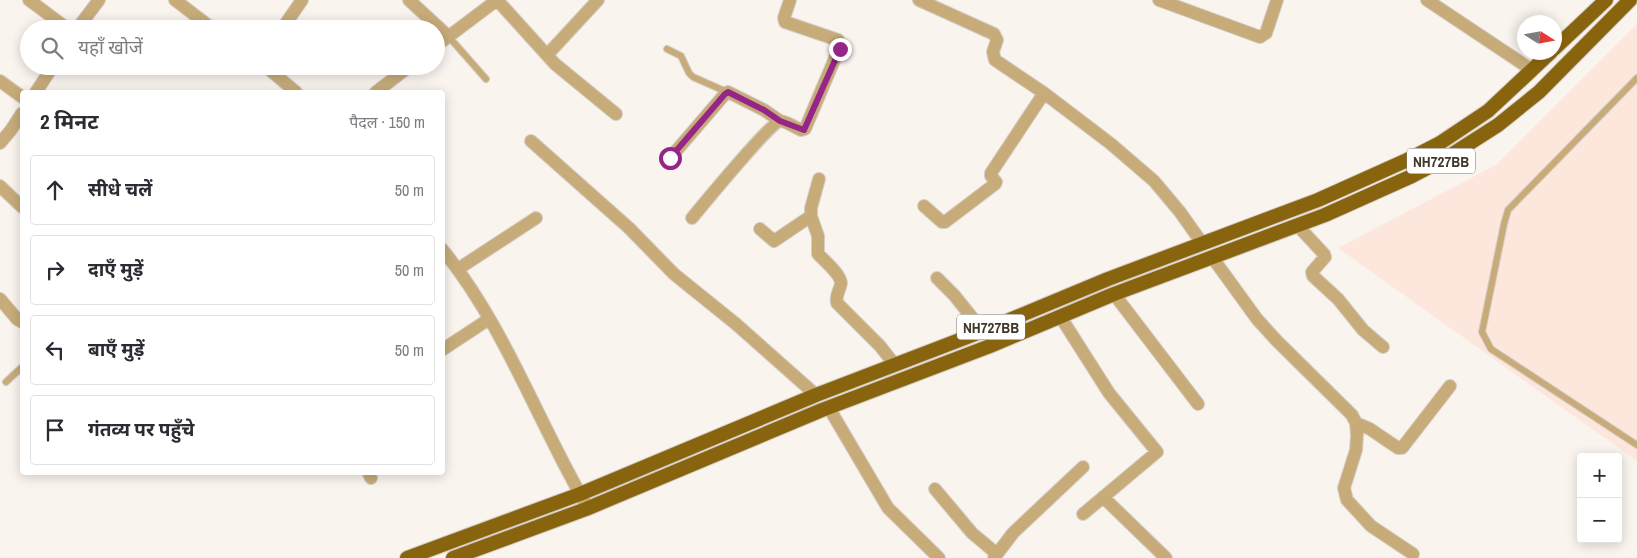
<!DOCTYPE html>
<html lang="hi">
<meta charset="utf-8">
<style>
:root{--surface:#fff;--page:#f7f7f7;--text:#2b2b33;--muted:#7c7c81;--line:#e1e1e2}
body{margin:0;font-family:"Archivo Narrow","Noto Sans Devanagari",sans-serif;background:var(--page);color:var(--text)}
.controls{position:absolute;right:15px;bottom:15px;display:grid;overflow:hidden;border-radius:5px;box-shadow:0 2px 12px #0003}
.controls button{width:45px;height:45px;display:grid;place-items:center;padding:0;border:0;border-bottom:1px solid var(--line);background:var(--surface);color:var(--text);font:25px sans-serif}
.compass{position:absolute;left:1517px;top:15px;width:45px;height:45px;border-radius:50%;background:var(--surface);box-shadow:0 2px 12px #0003;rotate:101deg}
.stop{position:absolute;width:15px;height:15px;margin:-11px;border:4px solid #952687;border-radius:50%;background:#fff}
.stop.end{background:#952687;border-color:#fff;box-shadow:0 1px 5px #0008}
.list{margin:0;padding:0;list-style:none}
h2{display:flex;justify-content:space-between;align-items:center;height:65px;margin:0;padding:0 20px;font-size:21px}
h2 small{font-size:16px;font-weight:400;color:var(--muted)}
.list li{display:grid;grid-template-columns:32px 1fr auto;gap:15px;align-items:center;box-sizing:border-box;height:70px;margin:0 10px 10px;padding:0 10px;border:1px solid var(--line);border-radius:5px}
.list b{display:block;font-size:19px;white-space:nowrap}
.list em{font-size:16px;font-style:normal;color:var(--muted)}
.icon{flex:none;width:28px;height:28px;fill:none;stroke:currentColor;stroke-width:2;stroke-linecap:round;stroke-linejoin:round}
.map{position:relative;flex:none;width:1637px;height:558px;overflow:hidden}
.search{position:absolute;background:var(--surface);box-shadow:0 2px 12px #0003;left:20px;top:20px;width:425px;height:55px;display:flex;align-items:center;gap:12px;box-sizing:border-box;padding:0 18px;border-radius:28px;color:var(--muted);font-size:19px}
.panel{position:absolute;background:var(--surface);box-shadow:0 2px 12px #0003;left:20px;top:90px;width:425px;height:385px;border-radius:5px}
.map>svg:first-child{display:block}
.medical{fill:#fde6db}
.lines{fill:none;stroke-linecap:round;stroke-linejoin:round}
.service-casing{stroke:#d5cec8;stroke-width:8}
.minor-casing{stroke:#d5cec8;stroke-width:14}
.tertiary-casing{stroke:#d5cec8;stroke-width:14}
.trunk-casing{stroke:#d5cec8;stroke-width:16}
.service{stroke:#c7ac7a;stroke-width:6}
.minor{stroke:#c7ac7a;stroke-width:12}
.tertiary{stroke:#c7ac7a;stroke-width:12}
.trunk{stroke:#89640e;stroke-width:14}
.route{stroke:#952687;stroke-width:6}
.labels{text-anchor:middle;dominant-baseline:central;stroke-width:4;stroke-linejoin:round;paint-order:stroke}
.shield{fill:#fff;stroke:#7b736b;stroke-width:1}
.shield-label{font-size:15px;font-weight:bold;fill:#43372c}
</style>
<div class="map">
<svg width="1637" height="558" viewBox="0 0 1637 558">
<rect width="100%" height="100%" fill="#faf4ef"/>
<path class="medical" d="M 1637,24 L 1637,461 L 1338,248 L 1496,165 Z"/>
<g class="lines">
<defs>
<path id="service" d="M 449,37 L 486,79
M 667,49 L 681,56 L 689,73 L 693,77 L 727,92
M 1637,78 L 1508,210 L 1504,224 L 1482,332 L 1491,349 L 1637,445
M 6,382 L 22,367"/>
<path id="minor" d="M 29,0 L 68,29
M 409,0 L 449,37
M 499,0 L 498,1 L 555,64 L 616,114
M 919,0 L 994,34 L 997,40 L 993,52 L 995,60 L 1044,93 L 1111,144 L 1154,181 L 1180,212 L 1202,243
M 1159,0 L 1260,37 L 1266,33 L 1277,0
M 1427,0 L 1532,70
M 77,29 L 99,0
M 282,29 L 302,0
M 436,46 L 497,0
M 547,55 L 598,0
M 0,81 L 22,97
M 36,92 L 53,66
M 376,92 L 410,66
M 531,141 L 629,228 L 674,274 L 736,324 L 816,395
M 0,143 L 11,130 L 22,113
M 670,158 L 725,94 L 728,92 L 764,110 L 780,121
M 819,179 L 811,208 L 811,216 L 818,236 L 818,254 C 824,260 841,275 841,283 C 840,291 835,295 837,303 L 880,346 L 895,365
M 0,186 L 22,207
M 924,206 L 942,222 L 945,222 L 995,184 L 996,182 L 991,176 L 991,173 L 1044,93
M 692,218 C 702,206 771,122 780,121 C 786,121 796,128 801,130 L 805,129 L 841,44 L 838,40 L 785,22 L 784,18 L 790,0
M 1297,225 L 1324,254 L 1325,257 L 1312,272 L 1313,276 L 1338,299 L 1363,330 L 1383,347
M 760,229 L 774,241 L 811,216
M 1212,257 L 1257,319 L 1277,341 L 1352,415 L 1356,423 L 1357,435 L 1356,450 L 1344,488 L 1347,500 L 1371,526 L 1413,554
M 458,269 L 536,218
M 937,278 L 954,295 L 983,331
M 1114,294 L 1198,404
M 0,299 L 17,319 L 22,322
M 1060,316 L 1109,393 L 1157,452 L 1083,514
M 442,350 L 489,319
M 829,408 L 888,508 L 939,558
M 1356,423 L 1370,429 L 1398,448 L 1402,448 L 1450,386
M 368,472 L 371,478
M 935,489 L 972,533 L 997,554
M 1103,497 L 1166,558
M 994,558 L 1013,533 L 1083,467"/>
<path id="tertiary" d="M 175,0 L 213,29
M 265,66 L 296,92
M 442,249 C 505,326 538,423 588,508"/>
<path id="trunk" d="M 1554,49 L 1606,0
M 407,558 L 580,494 L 816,395 L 983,331 L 1108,279 L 1318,200 L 1405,161 L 1440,143 L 1488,111 L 1551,52
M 453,558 L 586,509 L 822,410 L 990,346 L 1114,294 L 1325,215 L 1412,176 L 1448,157 L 1498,125 L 1539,92 L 1630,0"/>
</defs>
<use href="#service" class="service-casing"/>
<use href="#minor" class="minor-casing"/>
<use href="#tertiary" class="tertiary-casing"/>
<use href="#trunk" class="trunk-casing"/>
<use href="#service" class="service"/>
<use href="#minor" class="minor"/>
<use href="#tertiary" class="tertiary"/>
<use href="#trunk" class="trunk"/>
</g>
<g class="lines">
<path class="route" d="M 670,158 L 725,94 L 728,92 L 764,110 L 780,121 L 804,130 L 840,49"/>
</g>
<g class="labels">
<g class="shield">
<rect x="1407" y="148.5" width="68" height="25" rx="4"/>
<rect x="957" y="314.5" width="68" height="25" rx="4"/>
</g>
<g class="shield-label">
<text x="1441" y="161">NH727BB</text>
<text x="991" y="327">NH727BB</text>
</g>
</g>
</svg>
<div class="controls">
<button>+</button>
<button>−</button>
</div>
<svg class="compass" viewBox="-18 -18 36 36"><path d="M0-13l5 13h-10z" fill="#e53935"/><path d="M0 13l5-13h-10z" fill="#7c7c81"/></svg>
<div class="stop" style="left:670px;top:158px"></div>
<div class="stop end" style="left:840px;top:49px"></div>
<div class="search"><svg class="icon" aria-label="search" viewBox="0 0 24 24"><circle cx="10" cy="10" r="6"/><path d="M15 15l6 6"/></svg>यहाँ खोजें</div>
<section class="panel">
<h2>2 मिनट<small>पैदल · 150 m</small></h2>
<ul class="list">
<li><svg class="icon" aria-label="ahead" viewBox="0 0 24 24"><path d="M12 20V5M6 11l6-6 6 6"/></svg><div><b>सीधे चलें</b></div><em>50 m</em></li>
<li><svg class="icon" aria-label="right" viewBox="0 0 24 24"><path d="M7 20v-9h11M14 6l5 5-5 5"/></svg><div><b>दाएँ मुड़ें</b></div><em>50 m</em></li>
<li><svg class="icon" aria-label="left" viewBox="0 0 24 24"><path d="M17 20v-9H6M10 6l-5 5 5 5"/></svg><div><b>बाएँ मुड़ें</b></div><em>50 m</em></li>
<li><svg class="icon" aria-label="arrive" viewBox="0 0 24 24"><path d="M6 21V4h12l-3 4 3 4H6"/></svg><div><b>गंतव्य पर पहुँचे</b></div></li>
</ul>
</section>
</div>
